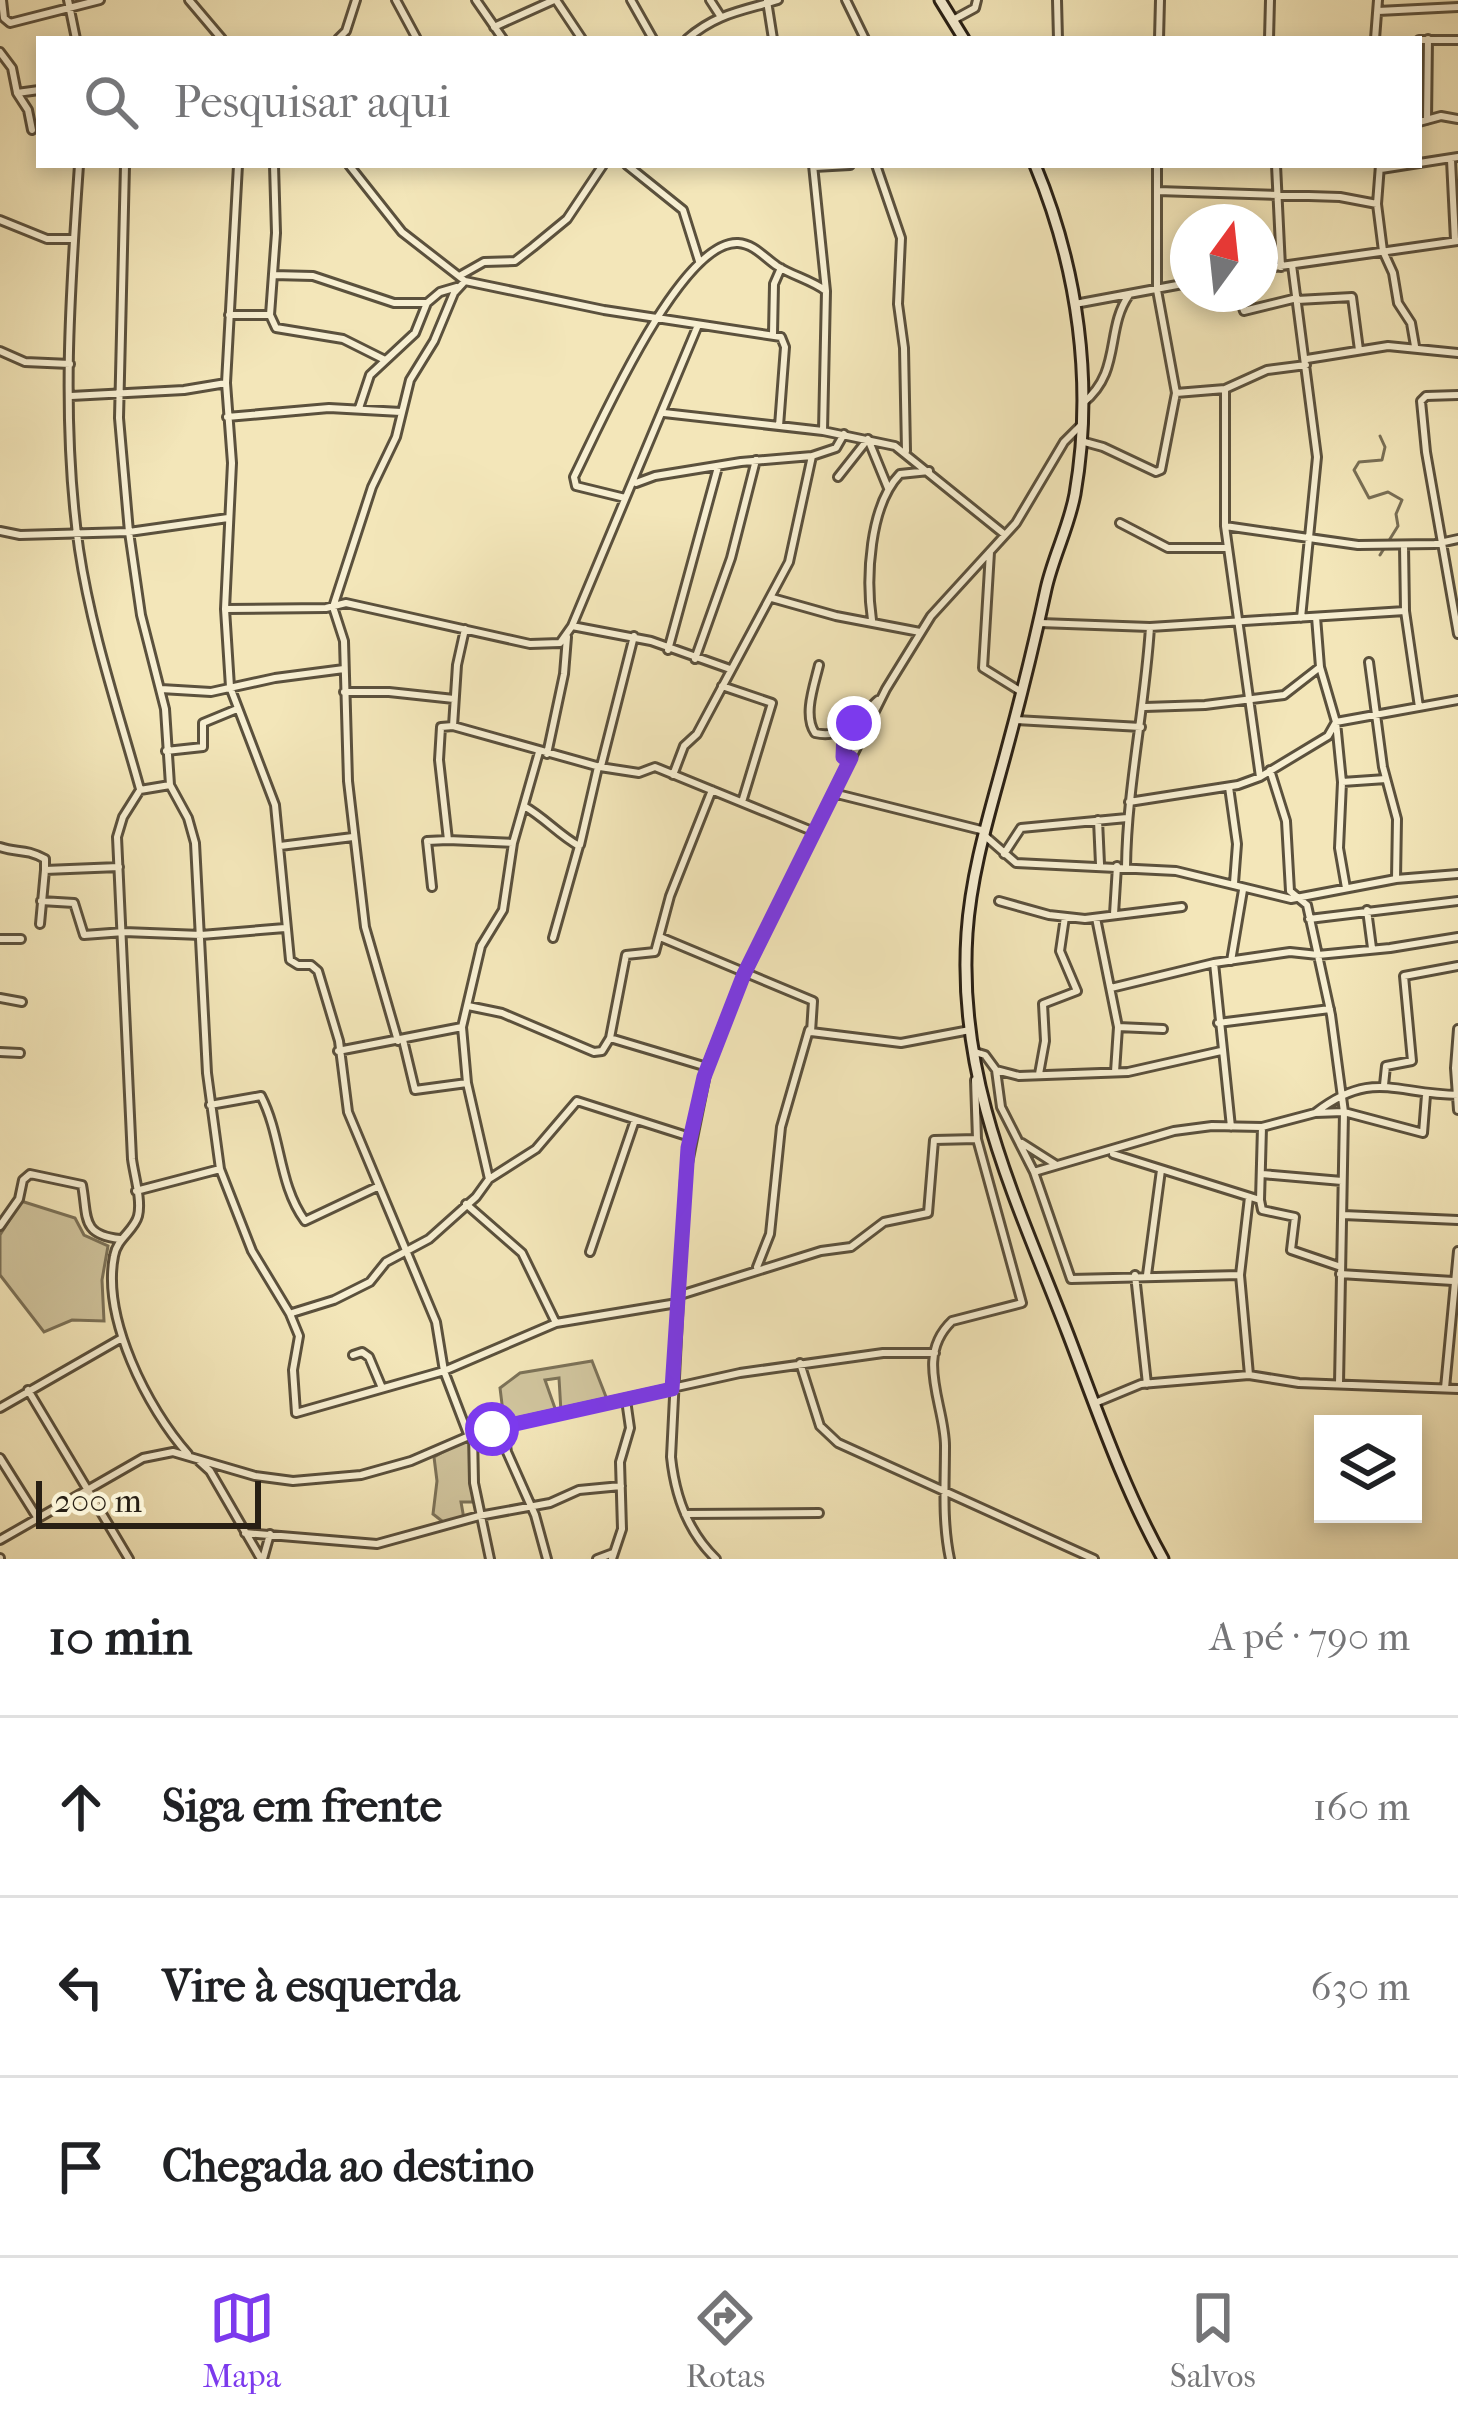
<!DOCTYPE html>
<html lang="pt">
<meta charset="utf-8">
<style>
:root{--surface:#fff;--page:#f6f6f6;--text:#202124;--muted:#757577;--line:#e0e0e0;--accent:#7c3aed}
body{margin:0;font-family:"IM FELL French Canon",serif;background:var(--page);color:var(--text)}
.controls{position:absolute;right:36px;bottom:36px;display:grid;overflow:hidden;border-radius:0px;box-shadow:0 6px 18px #0003}
.controls button{width:108px;height:108px;display:grid;place-items:center;padding:0;border:0;border-bottom:3px solid var(--line);background:var(--surface);color:var(--text);font:60px sans-serif}
.compass{position:absolute;left:1170px;top:204px;width:108px;height:108px;border-radius:50%;background:var(--surface);box-shadow:0 6px 18px #0003;rotate:15deg}
.scale{position:absolute;left:36px;bottom:30px;width:225px;box-sizing:border-box;padding-left:12px;border:6px solid #281f14;border-top:0;font-size:33px;line-height:42px;white-space:nowrap;color:#281f14;-webkit-text-stroke:9px #f7efd2;paint-order:stroke}
.stop{position:absolute;width:36px;height:36px;margin:-27px;border:9px solid #7c3aed;border-radius:50%;background:#fff}
.stop.end{background:#7c3aed;border-color:#fff;box-shadow:0 3px 12px #0008}
.list{margin:0;padding:0;list-style:none}
h2{display:flex;justify-content:space-between;align-items:center;height:156px;margin:0;padding:0 48px;font-size:51px}
h2 small{font-size:39px;font-weight:400;color:var(--muted)}
.list li{display:grid;grid-template-columns:78px 1fr auto;gap:36px;align-items:center;box-sizing:border-box;height:180px;padding:0 48px;border-top:3px solid var(--line)}
.list b{display:block;font-size:45px;white-space:nowrap}
.list em{font-size:39px;font-style:normal;color:var(--muted)}
.icon{flex:none;width:66px;height:66px;fill:none;stroke:currentColor;stroke-width:2;stroke-linecap:round;stroke-linejoin:round}
.map{position:relative;flex:none;width:1458px;height:1559px;overflow:hidden}
.search{position:absolute;background:var(--surface);box-shadow:0 6px 18px #0003;left:36px;right:36px;top:36px;height:132px;display:flex;align-items:center;gap:30px;box-sizing:border-box;padding:0 42px;border-radius:0px;color:var(--muted);font-size:45px}
.sheet{height:696px;background:var(--surface)}
nav{display:flex;justify-content:space-around;align-items:center;box-sizing:border-box;height:168px;border-top:3px solid var(--line);background:var(--surface);font-size:33px;color:var(--muted)}
nav a{display:grid;justify-items:center;gap:6px}
nav .on{color:var(--accent)}
.map>svg:first-child{display:block}
.green{fill:#d0c49d;stroke:#7c7258;stroke-width:3}
.lines{fill:none;stroke-linecap:round;stroke-linejoin:round}
.stream{stroke:#786e55;stroke-width:3}
.street-casing{stroke:#5b513d;stroke-width:12}
.secondary-casing{stroke:#281f14;stroke-width:15}
.street{stroke:#f7efd2;stroke-width:6}
.secondary{stroke:#f7efd2;stroke-width:9}
.route{stroke:#7c3aed;stroke-width:15}
</style>
<div class="map">
<svg width="1458" height="1559" viewBox="0 0 1458 1559">
<rect width="100%" height="100%" fill="#f3e6b9"/>
<filter id="stains"><feTurbulence type="fractalNoise" baseFrequency=".00167" numOctaves="4"/><feColorMatrix values="0 0 0 0 .2 0 0 0 0 .09 0 0 0 0 .02 0 0 0 .5 -.17"/></filter>
<radialGradient id="worn" r=".72"><stop offset=".6" stop-color="#630" stop-opacity="0"/><stop offset="1" stop-color="#630" stop-opacity=".3"/></radialGradient>
<path class="green" d="M 21,1201 L 75,1218 L 84,1235 L 108,1246 L 102,1280 L 104,1321 L 72,1320 L 44,1332 L 0,1275 L 0,1235 Z
M 592,1361 L 608,1402 L 561,1412 L 559,1378 L 545,1380 L 557,1414 L 492,1428 L 490,1418 L 503,1412 L 500,1388 L 520,1373 Z
M 469,1437 L 473,1502 L 461,1502 L 464,1519 L 447,1525 L 433,1514 L 437,1481 L 434,1457 Z"/>
<g class="lines">
<path class="stream" d="M 1380,555 L 1398,526 L 1396,514 L 1402,500 L 1388,492 L 1369,498 L 1354,470 L 1359,462 L 1382,460 L 1385,447 L 1380,436"/>
<defs>
<path id="street" d="M 2,0 L 4,18 L 10,23 L 100,0
M 68,0 L 76,39
M 189,0 L 222,39
M 396,0 L 417,39
M 476,0 L 503,39
M 556,0 L 582,39
M 631,0 L 653,39
M 710,0 L 721,17
M 846,0 L 865,39
M 1057,0 L 1058,39
M 767,1 L 773,39
M 1378,11 L 1458,7
M 953,20 L 975,8 L 977,0
M 494,27 L 554,0
M 338,39 L 346,31 L 356,0
M 687,39 C 717,13 742,11 778,0
M 1159,39 L 1160,0
M 1269,39 L 1270,0
M 1375,39 L 1378,0
M 1419,40 L 1458,40
M 0,52 L 12,68 L 17,93
M 1427,120 L 1428,39
M 1419,122 L 1441,116 L 1458,119
M 32,130 L 28,110 L 17,93 L 39,90
M 1451,160 L 1455,240
M 79,165 C 70,292 61,422 79,549 C 91,630 118,710 140,789
M 125,165 L 119,418 L 129,532 L 141,615 L 165,709 L 170,785 L 188,818 L 195,843 L 207,1073 L 220,1169 L 252,1251 L 290,1314 L 299,1336 L 293,1370 L 296,1413 L 444,1371 L 556,1323 L 677,1303
M 238,165 L 226,383 L 232,463 L 225,609 L 230,687 L 275,805 L 290,960 L 298,965 L 311,965 L 318,971 L 339,1041 L 348,1112 L 436,1322 L 444,1371 L 468,1434
M 274,165 L 276,233 L 270,315 L 276,328 L 343,339 L 385,360
M 349,165 L 402,232 L 465,281 L 604,310 L 781,337 L 785,347 L 779,426
M 627,165 L 683,210 L 699,261
M 813,165 L 826,291
M 876,165 L 901,238 L 898,304 L 904,348 L 906,451
M 1276,165 L 1281,267
M 1380,165 L 1377,204 L 1383,251 L 1393,273 L 1398,303 L 1411,323 L 1415,346
M 814,167 L 850,165
M 1381,169 L 1458,157
M 1158,191 L 1340,197 L 1377,204
M 0,220 L 47,239 L 74,239
M 1292,265 L 1317,457 L 1301,618
M 1260,269 L 1458,241
M 273,275 L 313,276 L 394,303 L 427,303
M 461,275 L 484,262 L 515,261 L 533,247 L 567,219 L 603,165
M 1238,294 L 1244,311 L 1297,298
M 1297,300 L 1352,297 L 1359,350
M 1075,304 L 1188,283
M 229,315 L 270,315
M 773,334 L 774,284 L 781,268
M 0,351 L 25,362 L 70,364
M 1307,359 L 1388,346 L 1458,353
M 1225,389 L 1225,526 L 1260,777
M 1176,393 L 1225,389 L 1267,370 L 1306,365
M 1458,395 L 1426,396 L 1421,401 L 1426,452 L 1458,634
M 71,396 L 184,390 L 226,383
M 1083,403 C 1122,372 1105,329 1129,295
M 359,408 L 370,375 L 415,333 L 427,303 L 440,292 L 457,287
M 664,413 L 823,431 L 895,446 L 1004,534
M 227,417 L 329,408 L 401,412
M 1081,441 L 1103,447 L 1156,472 L 1161,470 L 1176,393 L 1157,290 L 1157,165
M 838,477 L 868,439 L 888,488
M 636,483 L 655,476 L 741,462 L 812,456 L 836,448 L 844,434
M 625,498 L 576,486 L 574,477 C 598,429 680,240 738,243 C 754,244 765,258 777,266 C 793,276 811,280 826,291 L 823,431
M 1120,523 L 1168,548 L 1228,548
M 1225,526 L 1358,545 L 1435,544 L 1458,539
M 0,531 L 20,535 L 129,532 L 228,518
M 1404,545 L 1405,611 L 1419,707
M 990,552 L 983,668 L 1020,691
M 772,598 L 836,616 L 920,632
M 225,609 L 326,608 L 346,603 L 530,644 L 560,643 L 572,626 L 698,325
M 1316,617 L 1320,667 L 1336,722 L 1342,782 L 1339,848 L 1346,888
M 872,620 C 866,579 869,506 900,474 L 929,471
M 1040,623 L 1150,627 L 1405,611
M 572,626 L 651,641 L 730,669
M 668,650 L 718,467
M 695,659 L 731,558 L 756,460
M 1369,662 L 1383,767 L 1397,819 L 1396,879
M 819,665 C 814,686 803,715 815,733 C 844,740 859,717 878,700
M 722,686 L 772,703 L 742,802
M 161,689 L 211,692 L 275,678 L 344,669
M 344,692 L 389,692 L 454,699
M 1145,707 L 1205,705 L 1284,695 L 1320,667
M 1014,720 L 1141,727
M 453,726 L 457,665 L 465,629
M 844,731 L 843,757 L 851,759
M 166,751 L 203,747 L 203,723 L 237,709
M 547,754 L 564,674 L 567,637
M 601,766 L 634,636
M 1270,770 L 1286,821 L 1290,891 L 1307,905 L 1331,1015 L 1344,1112 L 1339,1384
M 673,775 L 684,746 L 697,734 L 789,562 L 812,456
M 1342,782 L 1386,779
M 170,785 L 140,790 L 123,817 L 117,837 L 132,1159 C 134,1175 142,1200 138,1216 C 134,1231 117,1238 114,1256 C 102,1318 147,1408 188,1454
M 1229,787 L 1237,844 L 1234,883
M 833,793 L 985,831
M 1129,802 L 1238,785 L 1260,777 L 1328,736 L 1336,722 L 1458,700
M 524,806 C 545,818 559,835 579,846 L 553,938
M 1098,820 L 1100,864
M 984,835 L 1016,863 L 1176,871 L 1291,899 L 1396,879 L 1458,874
M 513,843 L 448,840 L 439,760 L 441,727 L 453,726 L 600,767 L 639,773 L 655,767 L 812,831
M 580,845 L 598,767
M 280,846 L 353,837
M 0,847 C 17,853 25,848 45,859 L 45,870 L 119,867
M 1004,854 L 1021,828 L 1127,818
M 1126,867 C 1127,787 1145,708 1150,627
M 432,887 L 427,841 L 448,840
M 41,901 L 74,903 L 84,935 L 124,932 L 201,935 L 285,928
M 999,901 L 1049,915 L 1085,919 L 1182,907
M 1367,910 L 1372,948
M 1114,914 L 1117,866
M 1096,918 L 1118,1027 L 1115,1072
M 1309,919 L 1458,901
M 40,924 L 45,870
M 660,937 L 813,1001 L 811,1032 L 901,1043 L 970,1030
M 0,939 L 21,939
M 1231,961 L 1243,890
M 1214,963 L 1231,1127
M 1111,988 L 1214,963 L 1290,952 L 1318,955 L 1390,948 L 1458,937
M 0,998 L 22,1002
M 468,1006 L 502,1013 L 594,1052 L 602,1051 L 610,1038 L 626,955 L 655,952 L 670,896 L 712,790
M 1218,1023 L 1330,1009
M 1118,1027 L 1163,1029
M 1458,1029 L 1455,1068 L 1458,1110
M 610,1038 L 707,1067
M 403,1040 L 415,1090 L 467,1083
M 398,1041 L 365,927 L 348,781 L 344,641 L 333,607 L 372,487 L 396,437 L 410,380 L 434,341 L 454,293 L 465,281
M 338,1051 L 462,1027
M 0,1052 L 20,1053
M 975,1052 L 985,1055 L 996,1070 L 1019,1076 L 1128,1072 L 1221,1051
M 996,1070 L 1001,1107 L 1034,1172 L 1071,1279 L 1240,1275
M 1039,1074 L 1045,1041 L 1043,1004 L 1077,991 L 1060,951 L 1065,917
M 1384,1085 L 1386,1066 L 1412,1061 L 1404,976 L 1458,966
M 210,1105 L 261,1096 C 282,1137 278,1184 305,1221 L 377,1187
M 1315,1113 C 1372,1069 1394,1094 1458,1095
M 1022,1143 L 1055,1164
M 1113,1154 L 1260,1200 L 1262,1210 L 1295,1217 L 1291,1250 L 1341,1267
M 1034,1172 L 1174,1131 L 1212,1126 L 1262,1127 L 1315,1113 L 1344,1112 L 1423,1133 L 1426,1095
M 1262,1174 L 1342,1181
M 489,1179 L 467,1083 L 462,1027 L 481,946 L 503,910 L 513,843 L 539,752
M 136,1191 L 220,1169
M 1260,1200 L 1262,1127
M 466,1204 L 522,1253 L 556,1323
M 1343,1215 L 1458,1220
M 0,1226 L 19,1199 L 23,1180 L 30,1174 L 82,1185 C 88,1216 80,1235 120,1239
M 590,1252 L 635,1120
M 757,1267 L 770,1234 L 781,1127 L 809,1030
M 1340,1274 L 1453,1281
M 1135,1275 L 1147,1384
M 1147,1275 L 1161,1170
M 677,1296 L 821,1251 L 851,1247 L 884,1222 L 928,1213 L 934,1140 L 977,1139
M 292,1313 L 334,1300 L 370,1282 L 386,1262 L 429,1239 L 476,1197 L 489,1179 L 536,1149 L 577,1101 L 690,1137
M 353,1355 L 362,1352 L 369,1357 L 382,1388
M 800,1363 L 820,1426 L 838,1443 L 1094,1559
M 1249,1375 L 1240,1275 L 1249,1197
M 1445,1388 L 1458,1251
M 28,1390 L 129,1559
M 1095,1403 L 1141,1384 L 1249,1375 L 1299,1383 L 1458,1389
M 0,1408 L 122,1338
M 503,1426 L 507,1452 L 535,1515 L 547,1559
M 473,1433 L 474,1483 L 490,1559
M 0,1458 L 37,1517
M 199,1461 L 210,1471 L 261,1559
M 685,1514 L 819,1513
M 245,1533 L 377,1544 L 479,1516 L 550,1503 L 579,1490 L 621,1486
M 0,1540 L 143,1458 L 173,1452 L 255,1476 L 293,1481 L 361,1475 L 411,1461 L 483,1430 L 740,1373 L 883,1353 L 935,1353
M 0,1558 L 0,1559
M 263,1559 L 270,1534
M 597,1559 L 613,1553
M 612,1559 L 622,1529 L 620,1462 L 630,1428 L 626,1400
M 716,1559 C 687,1531 675,1496 671,1457 L 685,1178 L 708,1064 L 744,973 L 886,689 L 931,616 L 1016,523 L 1064,442 L 1082,424
M 950,1559 C 942,1521 945,1484 945,1446 C 945,1405 914,1357 952,1321 L 1022,1303 L 977,1139 L 975,1080"/>
<path id="secondary" d="M 940,0 L 964,39
M 1035,165 C 1078,268 1094,384 1075,494 C 1069,527 1053,557 1046,589 C 1034,645 1020,701 1005,756 C 989,815 971,873 967,933 C 957,1082 1016,1199 1068,1334 C 1097,1410 1123,1487 1163,1559"/>
</defs>
<use href="#street" class="street-casing"/>
<use href="#secondary" class="secondary-casing"/>
<use href="#street" class="street"/>
<use href="#secondary" class="secondary"/>
</g>
<g class="lines">
<path class="route" d="M 492,1429 L 672,1389 L 688,1148 L 704,1077 L 744,974 L 851,758 L 843,757 L 844,731 L 854,723"/>
</g>
<rect width="100%" height="100%" filter="url(#stains)"/>
<rect width="100%" height="100%" fill="url(#worn)"/>
</svg>
<div class="controls">
<button><svg class="icon" aria-label="layers" viewBox="0 0 24 24"><path d="M12 4l9 5-9 5-9-5zM3 14l9 5 9-5"/></svg></button>
</div>
<svg class="compass" viewBox="-18 -18 36 36"><path d="M0-13l5 13h-10z" fill="#e53935"/><path d="M0 13l5-13h-10z" fill="#757577"/></svg>
<div class="scale">200 m</div>
<div class="stop" style="left:492px;top:1429px"></div>
<div class="stop end" style="left:854px;top:723px"></div>
<div class="search"><svg class="icon" aria-label="search" viewBox="0 0 24 24"><circle cx="10" cy="10" r="6"/><path d="M15 15l6 6"/></svg>Pesquisar aqui</div>
</div>
<section class="sheet">
<h2>10 min<small>A pé · 790 m</small></h2>
<ul class="list">
<li><svg class="icon" aria-label="ahead" viewBox="0 0 24 24"><path d="M12 20V5M6 11l6-6 6 6"/></svg><div><b>Siga em frente</b></div><em>160 m</em></li>
<li><svg class="icon" aria-label="left" viewBox="0 0 24 24"><path d="M17 20v-9H6M10 6l-5 5 5 5"/></svg><div><b>Vire à esquerda</b></div><em>630 m</em></li>
<li><svg class="icon" aria-label="arrive" viewBox="0 0 24 24"><path d="M6 21V4h12l-3 4 3 4H6"/></svg><div><b>Chegada ao destino</b></div></li>
</ul>
</section>
<nav>
<a class="on"><svg class="icon" aria-label="map" viewBox="0 0 24 24"><path d="M3 6l6-2 6 2 6-2v14l-6 2-6-2-6 2zM9 4v14M15 6v14"/></svg>Mapa</a>
<a><svg class="icon" aria-label="directions" viewBox="0 0 24 24"><path d="M12 3l9 9-9 9-9-9zM9 14v-3h6M13 9l2 2-2 2"/></svg>Rotas</a>
<a><svg class="icon" aria-label="saved" viewBox="0 0 24 24"><path d="M7 4h10v16l-5-4-5 4z"/></svg>Salvos</a>
</nav>
